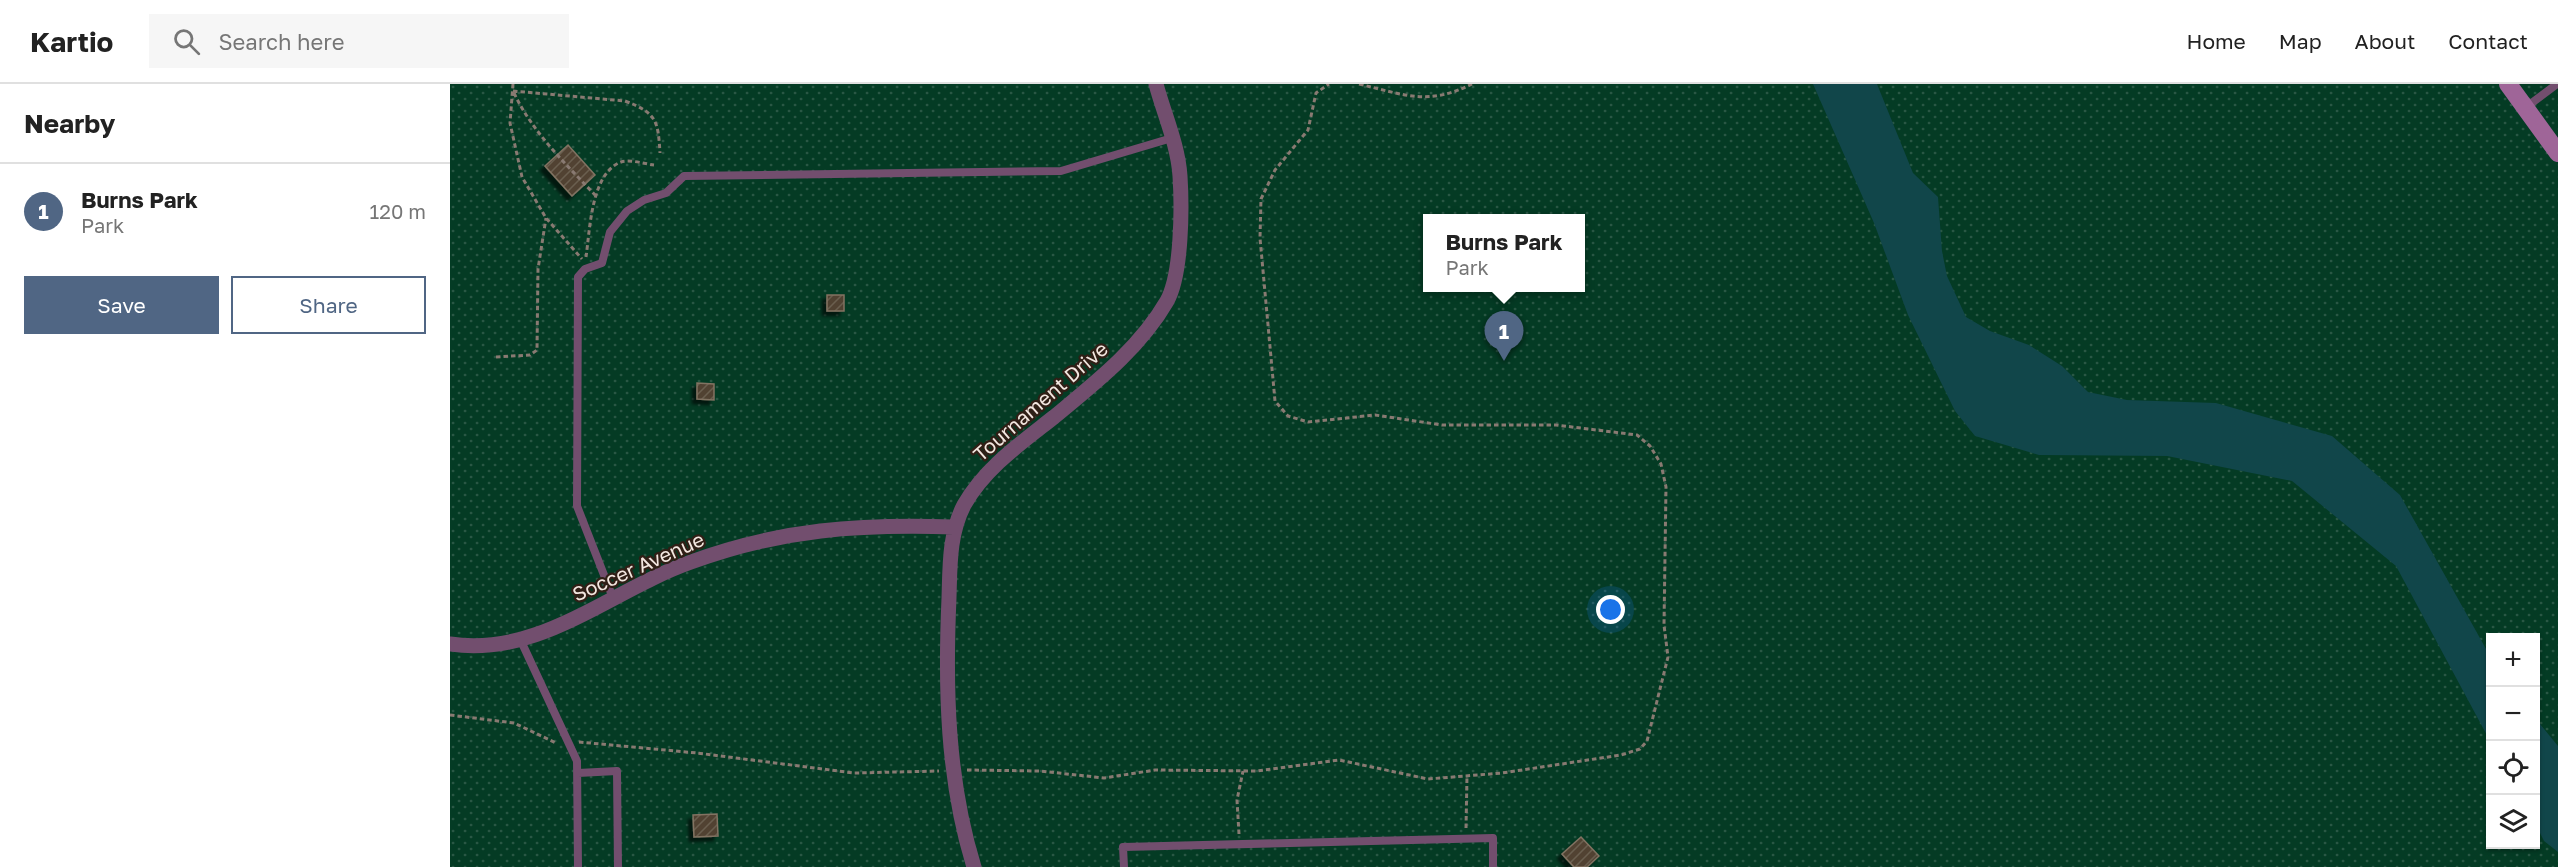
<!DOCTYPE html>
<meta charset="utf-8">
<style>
:root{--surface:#fff;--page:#f6f6f6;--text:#222;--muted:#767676;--line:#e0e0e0;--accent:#506684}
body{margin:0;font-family:"Golos Text",sans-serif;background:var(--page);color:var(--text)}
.controls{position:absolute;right:18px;bottom:18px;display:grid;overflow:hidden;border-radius:0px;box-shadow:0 2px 4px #0004}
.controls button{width:54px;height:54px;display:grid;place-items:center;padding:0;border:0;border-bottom:2px solid var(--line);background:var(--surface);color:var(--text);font:30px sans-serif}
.you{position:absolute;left:1161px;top:526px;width:21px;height:21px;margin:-15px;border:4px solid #fff;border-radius:50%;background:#1a73e8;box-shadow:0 0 0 9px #1a73e833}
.badge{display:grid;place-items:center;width:39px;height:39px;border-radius:50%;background:var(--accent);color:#fff;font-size:20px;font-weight:700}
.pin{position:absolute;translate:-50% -50px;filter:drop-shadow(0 2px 3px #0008)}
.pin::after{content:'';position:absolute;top:32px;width:21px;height:18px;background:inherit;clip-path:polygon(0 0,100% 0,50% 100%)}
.popup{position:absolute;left:973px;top:130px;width:162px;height:78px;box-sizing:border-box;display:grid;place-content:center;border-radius:0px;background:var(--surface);filter:drop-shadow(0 2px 4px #0005);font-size:20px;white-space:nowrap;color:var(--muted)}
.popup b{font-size:22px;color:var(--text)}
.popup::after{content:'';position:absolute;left:50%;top:100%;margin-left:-12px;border:12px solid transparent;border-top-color:var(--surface)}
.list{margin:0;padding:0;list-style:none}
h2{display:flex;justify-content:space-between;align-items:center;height:78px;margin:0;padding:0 24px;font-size:26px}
h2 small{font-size:20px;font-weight:400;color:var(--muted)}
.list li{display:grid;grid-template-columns:39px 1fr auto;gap:18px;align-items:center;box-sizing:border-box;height:96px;padding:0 24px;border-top:2px solid var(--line)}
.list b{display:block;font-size:22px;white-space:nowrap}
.list p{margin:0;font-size:20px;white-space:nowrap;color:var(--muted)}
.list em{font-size:20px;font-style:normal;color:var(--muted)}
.actions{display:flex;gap:12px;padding:18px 24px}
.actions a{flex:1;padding:14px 0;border:2px solid var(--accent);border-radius:0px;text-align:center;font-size:21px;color:var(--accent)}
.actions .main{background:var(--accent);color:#fff}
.icon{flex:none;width:33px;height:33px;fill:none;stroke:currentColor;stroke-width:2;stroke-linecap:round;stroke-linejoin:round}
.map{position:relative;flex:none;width:2108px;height:783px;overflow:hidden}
header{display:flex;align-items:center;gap:36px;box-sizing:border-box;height:84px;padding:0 30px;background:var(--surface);border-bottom:2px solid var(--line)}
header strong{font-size:28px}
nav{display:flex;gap:33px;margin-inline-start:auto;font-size:21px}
.search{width:420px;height:54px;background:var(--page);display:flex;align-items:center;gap:15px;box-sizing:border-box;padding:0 21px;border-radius:0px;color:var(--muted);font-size:22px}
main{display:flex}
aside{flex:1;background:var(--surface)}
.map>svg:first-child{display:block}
.park{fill:url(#park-dots);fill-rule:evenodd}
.water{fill:#11464a}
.building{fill:url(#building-hatch);stroke:#827362;stroke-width:1.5;filter:url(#shadow)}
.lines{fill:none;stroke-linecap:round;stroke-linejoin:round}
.path{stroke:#897a72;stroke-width:3;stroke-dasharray:4.5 3;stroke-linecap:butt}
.lane{stroke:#724e6e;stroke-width:8}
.street{stroke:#724e6e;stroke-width:15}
.secondary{stroke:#9f6598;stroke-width:18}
.labels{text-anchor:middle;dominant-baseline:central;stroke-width:4.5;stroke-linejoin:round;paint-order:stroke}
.street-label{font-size:20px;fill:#f3e7e0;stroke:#301f16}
</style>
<header>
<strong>Kartio</strong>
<div class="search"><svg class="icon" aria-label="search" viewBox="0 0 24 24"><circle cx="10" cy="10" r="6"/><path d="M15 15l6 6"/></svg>Search here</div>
<nav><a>Home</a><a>Map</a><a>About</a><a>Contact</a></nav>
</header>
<main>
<aside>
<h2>Nearby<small></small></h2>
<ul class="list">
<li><span class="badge">1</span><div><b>Burns Park</b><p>Park</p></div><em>120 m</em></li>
</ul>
<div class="actions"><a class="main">Save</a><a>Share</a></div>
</aside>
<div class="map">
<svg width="2108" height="783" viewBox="0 0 2108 783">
<defs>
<pattern id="park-dots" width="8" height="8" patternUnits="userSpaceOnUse" patternTransform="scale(1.5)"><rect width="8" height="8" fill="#043b24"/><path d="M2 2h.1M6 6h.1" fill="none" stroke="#295744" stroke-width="1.8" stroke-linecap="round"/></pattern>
<pattern id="building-hatch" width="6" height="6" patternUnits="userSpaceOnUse" patternTransform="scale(1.5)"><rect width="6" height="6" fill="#514333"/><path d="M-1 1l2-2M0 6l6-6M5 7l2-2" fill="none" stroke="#6a5e50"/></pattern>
<filter id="shadow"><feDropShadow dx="-4.5" dy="4.5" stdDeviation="1.5" flood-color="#0009"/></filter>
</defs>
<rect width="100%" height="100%" fill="#301f16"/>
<path class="park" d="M 0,0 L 2108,0 L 2108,783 L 0,783 ZM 978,134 L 1130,134 L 1130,204 L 978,204 ZM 2040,554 L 2086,554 L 2086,760 L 2040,760 Z"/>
<path class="water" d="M 1363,0 L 1427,0 L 1463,89 L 1488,113 L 1492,167 L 1497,192 L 1516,233 L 1540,247 L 1579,261 L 1612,282 L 1638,308 L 1677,316 L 1766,319 L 1882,352 L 1950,411 L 2040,572 L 2040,657 L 1946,482 L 1842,397 L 1717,372 L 1589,371 L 1525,352 L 1505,327 L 1458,231 L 1424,139 Z
M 2086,635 L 2108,662 L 2108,768 L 2094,757 L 2086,741 Z"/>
<path class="building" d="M 118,61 L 145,91 L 122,112 L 95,82 Z
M 377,211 L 394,211 L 394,227 L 377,227 Z
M 247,299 L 264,300 L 264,316 L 247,315 Z
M 267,730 L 268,752 L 244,753 L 243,731 Z
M 1131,753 L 1149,772 L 1137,783 L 1124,783 L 1112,770 Z"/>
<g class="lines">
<path class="path" d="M 63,0 L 60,39 L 72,93 L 96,134 L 132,175
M 909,0 C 955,11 978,22 1022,0
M 63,7 L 175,17 C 207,29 208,37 210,69
M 64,9 C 83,49 115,79 145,111
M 136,173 C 140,146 141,89 171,78 C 180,75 195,80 204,81
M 46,273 L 80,271 L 87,266 L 88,185 L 96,134
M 0,631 L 64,639 L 106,659
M 129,658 L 247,669 L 404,689 L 489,687
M 517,686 L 590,687 L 654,694 L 705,686 L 807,687 L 889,676 L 978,695 L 1052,689 L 1171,671 L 1190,665 L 1197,657 L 1218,573 L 1214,541 L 1216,403 L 1211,380 L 1200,362 L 1187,351 L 1106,341 L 992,341 L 925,331 L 858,338 L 838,332 L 825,317 L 810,154 L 811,115 L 825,86 L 858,46 L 866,9 L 879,0
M 1016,744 L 1017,692
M 789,750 L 787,716 L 793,687"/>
<path class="lane" d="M 2075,24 L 2107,0
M 163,514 L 127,422 L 128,193 L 135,185 L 152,179 L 160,148 L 177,127 L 194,116 L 216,109 L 234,92 L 611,87 L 722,54
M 71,557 L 127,677 L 128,783
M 128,689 L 167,687 L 168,783
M 674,783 L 673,763 L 1043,754 L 1043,783"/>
<path class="street" d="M 0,560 C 89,574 161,506 241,478 C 331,445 409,440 504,443
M 524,783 C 497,696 495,604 499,514 C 500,482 499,450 514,421 C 535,384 571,359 604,333 C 645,299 690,264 717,217 C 732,190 732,123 730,92 C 728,61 714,30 706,0"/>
<path class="secondary" d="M 2058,0 L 2108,69"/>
</g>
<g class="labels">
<g class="street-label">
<text transform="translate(590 317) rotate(-41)">Tournament Drive</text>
<text transform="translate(188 482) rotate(-24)">Soccer Avenue</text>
</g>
</g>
</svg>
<div class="controls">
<button>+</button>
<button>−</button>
<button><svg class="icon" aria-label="locate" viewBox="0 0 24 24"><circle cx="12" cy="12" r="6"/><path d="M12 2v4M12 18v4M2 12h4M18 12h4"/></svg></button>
<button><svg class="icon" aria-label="layers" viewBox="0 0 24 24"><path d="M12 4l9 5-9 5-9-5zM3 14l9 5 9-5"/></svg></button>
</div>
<div class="you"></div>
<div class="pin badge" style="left:1054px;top:277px">1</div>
<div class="popup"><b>Burns Park</b>Park</div>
</div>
</main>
